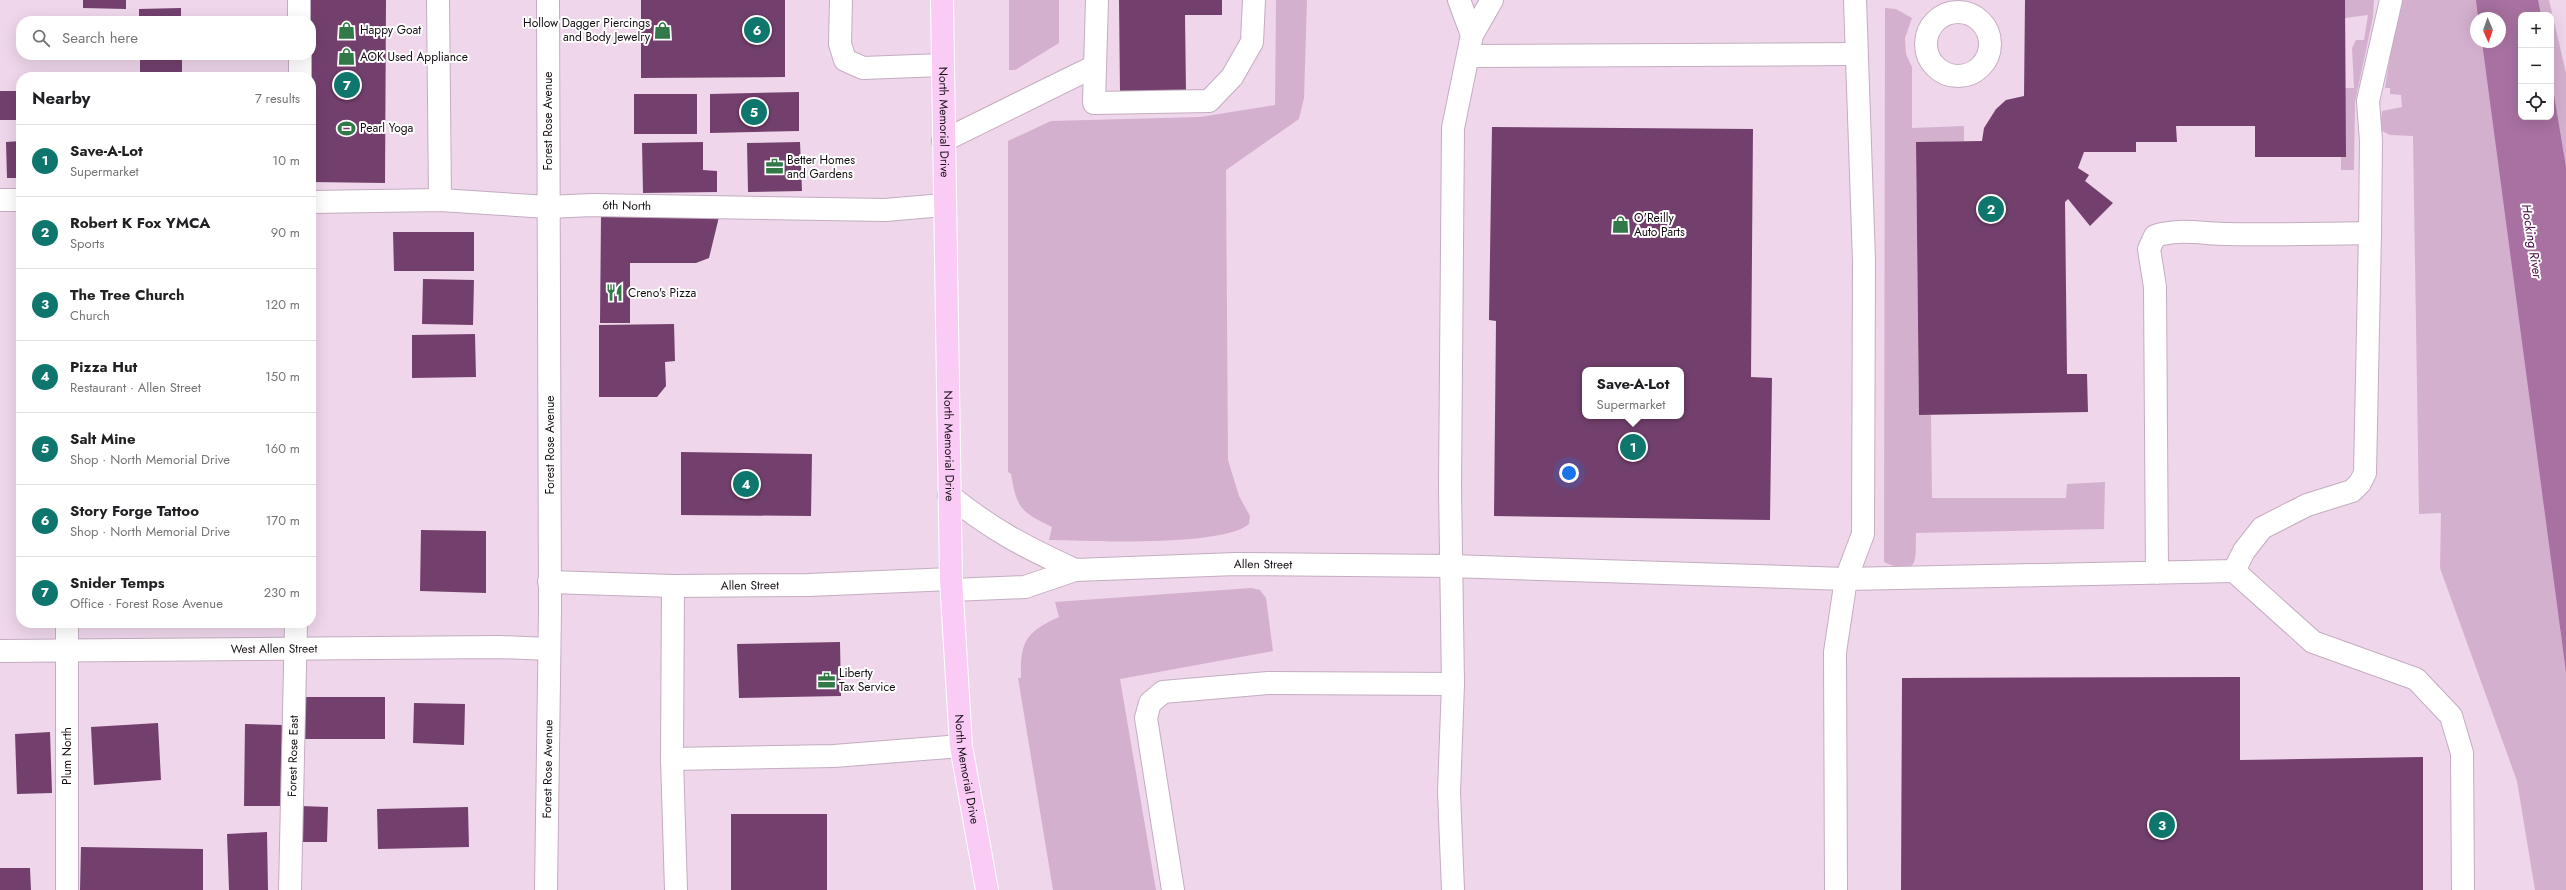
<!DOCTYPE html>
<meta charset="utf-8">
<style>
:root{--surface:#fff;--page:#f6f6f6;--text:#202124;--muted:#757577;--line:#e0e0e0;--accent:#0f766e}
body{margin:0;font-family:Jost,sans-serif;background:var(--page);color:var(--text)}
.controls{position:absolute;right:12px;top:12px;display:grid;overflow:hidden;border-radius:8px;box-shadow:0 4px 16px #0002}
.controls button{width:36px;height:36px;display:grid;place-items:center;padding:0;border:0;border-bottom:1px solid var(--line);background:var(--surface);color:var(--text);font:20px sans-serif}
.compass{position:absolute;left:2470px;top:12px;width:36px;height:36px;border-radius:50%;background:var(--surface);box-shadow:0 4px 16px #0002;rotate:178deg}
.you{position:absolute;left:1569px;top:473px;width:14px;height:14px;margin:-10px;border:3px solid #fff;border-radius:50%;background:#1a73e8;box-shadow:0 0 0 6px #1a73e833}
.badge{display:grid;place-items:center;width:26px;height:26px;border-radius:50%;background:var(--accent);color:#fff;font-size:13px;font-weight:700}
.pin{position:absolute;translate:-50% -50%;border:2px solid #fff;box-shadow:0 1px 4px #0006}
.popup{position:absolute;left:1582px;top:367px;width:102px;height:52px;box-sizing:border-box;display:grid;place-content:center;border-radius:8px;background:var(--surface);filter:drop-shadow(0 1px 3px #0005);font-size:13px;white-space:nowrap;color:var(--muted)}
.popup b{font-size:15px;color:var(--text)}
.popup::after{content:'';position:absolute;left:50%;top:100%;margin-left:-8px;border:8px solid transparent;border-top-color:var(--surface)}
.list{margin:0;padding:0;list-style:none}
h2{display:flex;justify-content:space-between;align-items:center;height:52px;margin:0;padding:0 16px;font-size:17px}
h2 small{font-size:13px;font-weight:400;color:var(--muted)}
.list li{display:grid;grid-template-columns:26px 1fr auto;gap:12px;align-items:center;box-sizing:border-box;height:72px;padding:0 16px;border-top:1px solid var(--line)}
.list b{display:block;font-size:15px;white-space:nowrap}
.list p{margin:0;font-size:13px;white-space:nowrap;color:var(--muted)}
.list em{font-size:13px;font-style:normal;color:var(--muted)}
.icon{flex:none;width:22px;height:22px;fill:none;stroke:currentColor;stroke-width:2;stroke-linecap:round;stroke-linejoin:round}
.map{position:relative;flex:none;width:2566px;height:890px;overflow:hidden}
.search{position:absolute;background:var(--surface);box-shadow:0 4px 16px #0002;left:16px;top:16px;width:300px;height:44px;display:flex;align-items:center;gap:10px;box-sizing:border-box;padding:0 14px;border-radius:16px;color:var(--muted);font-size:15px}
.panel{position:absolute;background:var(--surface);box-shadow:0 4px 16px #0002;left:16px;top:72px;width:300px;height:556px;border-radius:16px}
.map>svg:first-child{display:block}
.green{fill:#d4b0cf;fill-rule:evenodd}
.water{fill:#a871a1}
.building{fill:#73406d;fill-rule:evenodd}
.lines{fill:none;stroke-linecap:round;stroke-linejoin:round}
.minor-casing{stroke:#c4adc0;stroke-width:24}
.major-casing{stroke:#fff;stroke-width:24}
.minor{stroke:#fff;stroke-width:22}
.major{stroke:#facbf4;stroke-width:22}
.labels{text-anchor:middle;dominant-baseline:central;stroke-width:4;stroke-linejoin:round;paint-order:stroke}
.poi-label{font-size:12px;fill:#150d14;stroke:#fff;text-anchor:start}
.street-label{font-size:12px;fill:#150d14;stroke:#fff}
.water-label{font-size:13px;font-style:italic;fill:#4b0447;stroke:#fff}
</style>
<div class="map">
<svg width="2566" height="890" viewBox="0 0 2566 890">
<rect width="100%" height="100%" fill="#efd6eb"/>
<path class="green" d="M 1009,0 L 1059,0 L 1059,43 L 1015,70 L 1009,70 Z
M 1276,0 L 1307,0 L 1304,98 L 1299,119 L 1226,170 L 1228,460 L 1239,496 L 1250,516 L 1249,524 C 1223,547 1088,541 1049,540 L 1052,527 C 1021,512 1017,509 1011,474 L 1008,472 L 1008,141 L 1051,121 L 1200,117 L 1275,105 Z
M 2345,0 L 2374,0 L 2373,17 L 2355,102 L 2354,170 L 2341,170 L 2341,157 L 2345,157 L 2345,88 L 2354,88 L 2352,48 L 2356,40 L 2364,40 L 2368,15 L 2345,18 Z
M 2399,0 L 2549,0 L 2566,73 L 2566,890 L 2535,890 L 2517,781 L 2440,568 L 2441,513 L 2419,514 L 2413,136 L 2390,135 L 2380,130 L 2382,111 L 2402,107 L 2401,95 L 2390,94 L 2390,88 L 2385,88 ZM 2521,15 L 2551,15 L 2551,117 L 2521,117 ZM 2476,18 L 2500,18 L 2500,42 L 2476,42 Z
M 1885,8 L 1896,9 L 1912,18 L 1905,38 L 1906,54 L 1912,67 L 1912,128 L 1964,126 L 1964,141 L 1916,143 L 1919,414 L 1931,415 L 1932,498 L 2066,498 L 2067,484 L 2105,482 L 2104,529 L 1916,533 C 1915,558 1921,579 1884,562 Z
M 1251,588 L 1260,590 L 1266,598 L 1273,651 L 1120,679 L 1156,890 L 1053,890 L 1018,678 L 1021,678 C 1020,641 1026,632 1059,617 L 1055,602 Z"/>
<path class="water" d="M 2476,0 L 2538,0 L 2541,15 L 2521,15 L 2521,117 L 2551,117 L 2551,77 L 2566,167 L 2566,672 L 2482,42 L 2500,42 L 2500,18 L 2478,18 Z"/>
<path class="building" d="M 83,0 L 126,0 L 126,9 L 83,8 Z
M 309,0 L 386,0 L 385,183 L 311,182 Z
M 641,0 L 785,0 L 785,77 L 641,78 Z
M 1119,0 L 1222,0 L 1222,15 L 1185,15 L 1186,92 L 1120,92 Z
M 2025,0 L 2345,0 L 2346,157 L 2255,157 L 2255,126 L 2176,126 L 2177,142 L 2136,142 L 2136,152 L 2084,152 L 2078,168 L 2089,175 L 2085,181 L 2113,203 L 2090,226 L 2068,199 L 2065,202 L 2067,374 L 2087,374 L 2088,412 L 1919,415 L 1916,142 L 1982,141 L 1984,128 L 1996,109 L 2006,100 L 2024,96 Z
M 181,8 L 181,21 L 139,21 L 139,9 Z
M 140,55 L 182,55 L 182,77 L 140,77 Z
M 0,91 L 21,91 L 20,120 L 0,120 Z
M 799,92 L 799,131 L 710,133 L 710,94 Z
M 634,94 L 697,94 L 697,134 L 634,134 Z
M 1492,127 L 1753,129 L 1751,377 L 1772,378 L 1770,520 L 1494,516 L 1496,321 L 1489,320 ZM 1585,370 L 1681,370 L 1681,416 L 1585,416 Z
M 21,141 L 21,178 L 7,178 L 6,142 Z
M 703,142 L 703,170 L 717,171 L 717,192 L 643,193 L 642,143 Z
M 800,142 L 802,191 L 748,192 L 747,143 Z
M 601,216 L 719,217 L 709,258 L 696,263 L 630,263 L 630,323 L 600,323 Z
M 393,232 L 474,232 L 474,271 L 394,271 Z
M 423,279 L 474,280 L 473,325 L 422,324 Z
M 674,324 L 675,361 L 665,362 L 666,386 L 657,397 L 599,397 L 599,325 Z
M 475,334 L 476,377 L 412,378 L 412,335 Z
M 681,452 L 812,454 L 811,516 L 681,515 Z
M 421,530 L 486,531 L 486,593 L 420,591 Z
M 840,642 L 841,696 L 739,698 L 737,644 Z
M 2240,677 L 2240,760 L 2423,757 L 2423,890 L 1901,890 L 1902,678 Z
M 302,697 L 385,697 L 385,739 L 302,739 Z
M 414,703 L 465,704 L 464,745 L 413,743 Z
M 158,723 L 161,780 L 94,785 L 91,727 Z
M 245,724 L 283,725 L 283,806 L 244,806 Z
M 50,732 L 52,793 L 17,794 L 15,734 Z
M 301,806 L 328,807 L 327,842 L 301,842 Z
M 468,807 L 469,847 L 378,849 L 377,809 Z
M 731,814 L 827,814 L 827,890 L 731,890 Z
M 267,832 L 268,890 L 229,890 L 227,834 Z
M 81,847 L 203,849 L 203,890 L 80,890 Z
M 0,868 L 30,868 L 31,890 L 0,890 Z"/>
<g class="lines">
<defs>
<g id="minor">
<path d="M 299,0 L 299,21"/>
<path d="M 438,0 L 440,200"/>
<path d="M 841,0 L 840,44 L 845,60 L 863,68 L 942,65"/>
<path d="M 1097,0 L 1094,103 L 1209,101 L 1232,77 L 1252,42 L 1254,0"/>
<path d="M 1459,0 L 1472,35"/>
<path d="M 1855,0 L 1864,261 L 1863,534 L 1846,579 L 2234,571 L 2244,551 L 2262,528 L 2307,505 L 2352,491 L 2360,483 L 2365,473 L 2370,233 C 2322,234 2275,235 2228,234 C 2205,234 2177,228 2155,236 L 2149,249 L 2155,287 L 2157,573"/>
<circle cx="1958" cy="44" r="32"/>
<path d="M 300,55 L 300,77"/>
<path d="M 1469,56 L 1856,54"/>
<path d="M 943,141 L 1095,66"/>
<path d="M 0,200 L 21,200"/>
<path id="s1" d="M 311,202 L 440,200 L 548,207 L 592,205 L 885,210 L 943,205"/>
<path d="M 2370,233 L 2371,141 L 2368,101 L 2391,0"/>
<path d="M 949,495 C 992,530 1025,547 1075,570"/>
<path d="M 2234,571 L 2313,642 L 2416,679 L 2451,716 L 2462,753 L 2463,890"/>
<path id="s2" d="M 549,582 L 673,586 L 809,585 L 951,579"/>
<path d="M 673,586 L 672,759 L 676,890"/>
<path id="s3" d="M 952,590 L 1025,587 L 1075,570 L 1236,564 L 1451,566 L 1846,579 L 1835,652 L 1836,890"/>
<path id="s4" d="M 0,651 L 499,647 L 549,649"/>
<path d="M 672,759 L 834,756 L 961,746"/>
<path d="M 67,890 L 67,623"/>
<path id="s5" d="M 290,890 L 296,623"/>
<path id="s6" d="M 546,890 L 550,609 L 548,0"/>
<path d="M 1173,890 L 1146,718 L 1150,703 L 1163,692 L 1268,683 L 1453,684"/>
<path d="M 1453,890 L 1449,792 L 1453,684 L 1450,487 L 1453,128 L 1472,35 L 1492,0"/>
</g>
<g id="major">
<path id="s7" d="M 942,0 L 951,579 L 961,746 L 987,890"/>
</g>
</defs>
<use href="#minor" class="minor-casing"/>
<use href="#major" class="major-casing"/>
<use href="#minor" class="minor"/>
<use href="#major" class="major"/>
</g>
<defs>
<symbol id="shop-bare" viewBox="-9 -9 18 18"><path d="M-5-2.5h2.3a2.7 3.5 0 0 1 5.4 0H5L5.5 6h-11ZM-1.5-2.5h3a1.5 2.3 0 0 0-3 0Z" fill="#317a48" stroke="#fff" stroke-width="2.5" paint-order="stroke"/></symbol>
<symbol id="stadium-bare" viewBox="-9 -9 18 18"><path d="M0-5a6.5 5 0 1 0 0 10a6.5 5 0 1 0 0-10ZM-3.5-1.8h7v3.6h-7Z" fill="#317a48" stroke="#fff" stroke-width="2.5" paint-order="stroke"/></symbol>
<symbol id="office-bare" viewBox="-9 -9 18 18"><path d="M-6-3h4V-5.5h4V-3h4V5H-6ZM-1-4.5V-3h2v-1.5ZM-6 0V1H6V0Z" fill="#317a48" stroke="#fff" stroke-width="2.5" paint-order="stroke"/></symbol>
<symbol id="restaurant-bare" viewBox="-9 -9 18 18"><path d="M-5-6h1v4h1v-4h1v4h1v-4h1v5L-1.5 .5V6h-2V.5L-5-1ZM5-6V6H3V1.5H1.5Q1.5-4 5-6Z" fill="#317a48" stroke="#fff" stroke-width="2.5" paint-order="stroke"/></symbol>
</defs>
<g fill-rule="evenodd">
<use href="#shop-bare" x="334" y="18" width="25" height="25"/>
<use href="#shop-bare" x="650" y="18" width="25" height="25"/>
<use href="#shop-bare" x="334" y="44" width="25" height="25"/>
<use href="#stadium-bare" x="334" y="116" width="25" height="25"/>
<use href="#office-bare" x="762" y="154" width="25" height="25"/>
<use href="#shop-bare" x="1608" y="212" width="25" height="25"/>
<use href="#restaurant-bare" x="602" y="280" width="25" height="25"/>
<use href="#office-bare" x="814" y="668" width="25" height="25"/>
</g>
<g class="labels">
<g class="poi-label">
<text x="650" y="23" text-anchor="end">Hollow Dagger Piercings<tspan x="650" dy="14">and Body Jewelry</tspan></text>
<text x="360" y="30">Happy Goat</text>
<text x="360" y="57">AOK Used Appliance</text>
<text x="360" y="128">Pearl Yoga</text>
<text x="787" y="160">Better Homes<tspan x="787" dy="14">and Gardens</tspan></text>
<text x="1634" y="218">O'Reilly<tspan x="1634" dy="14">Auto Parts</tspan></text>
<text x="628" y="293">Creno's Pizza</text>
<text x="839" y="673">Liberty<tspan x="839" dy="14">Tax Service</tspan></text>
</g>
<g class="street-label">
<text transform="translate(548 121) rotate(-90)">Forest Rose Avenue</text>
<text stroke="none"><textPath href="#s7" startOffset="122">North Memorial Drive</textPath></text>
<text stroke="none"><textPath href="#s1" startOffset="316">6th North</textPath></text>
<text transform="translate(550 445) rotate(-90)">Forest Rose Avenue</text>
<text stroke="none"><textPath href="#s7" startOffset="446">North Memorial Drive</textPath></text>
<text stroke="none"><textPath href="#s3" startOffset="314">Allen Street</textPath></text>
<text stroke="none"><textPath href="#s2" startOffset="201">Allen Street</textPath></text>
<text stroke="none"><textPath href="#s4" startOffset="274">West Allen Street</textPath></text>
<text transform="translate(67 756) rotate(-90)">Plum North</text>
<text stroke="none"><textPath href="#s5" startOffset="134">Forest Rose East</textPath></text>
<text stroke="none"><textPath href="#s6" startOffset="121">Forest Rose Avenue</textPath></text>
<text stroke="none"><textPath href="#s7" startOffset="770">North Memorial Drive</textPath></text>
</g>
<g class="water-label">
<text transform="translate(2532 241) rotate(81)">Hocking River</text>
</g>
</g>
</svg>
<div class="controls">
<button>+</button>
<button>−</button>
<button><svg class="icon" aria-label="locate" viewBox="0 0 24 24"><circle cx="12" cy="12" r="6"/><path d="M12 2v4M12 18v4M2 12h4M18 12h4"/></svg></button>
</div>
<svg class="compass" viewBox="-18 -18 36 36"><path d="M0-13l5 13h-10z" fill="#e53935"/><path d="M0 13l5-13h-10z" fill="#757577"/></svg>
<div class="you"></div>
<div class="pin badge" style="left:1633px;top:447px">1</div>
<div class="popup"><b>Save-A-Lot</b>Supermarket</div>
<div class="pin badge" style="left:1991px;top:209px">2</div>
<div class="pin badge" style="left:2162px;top:825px">3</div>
<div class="pin badge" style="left:746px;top:484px">4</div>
<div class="pin badge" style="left:754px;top:112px">5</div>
<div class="pin badge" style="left:757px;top:30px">6</div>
<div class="pin badge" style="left:347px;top:85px">7</div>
<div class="search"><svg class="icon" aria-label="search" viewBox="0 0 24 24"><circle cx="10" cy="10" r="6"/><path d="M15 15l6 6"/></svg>Search here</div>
<section class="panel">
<h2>Nearby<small>7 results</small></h2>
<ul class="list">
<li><span class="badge">1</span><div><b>Save-A-Lot</b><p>Supermarket</p></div><em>10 m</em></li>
<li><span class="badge">2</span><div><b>Robert K Fox YMCA</b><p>Sports</p></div><em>90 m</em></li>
<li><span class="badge">3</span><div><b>The Tree Church</b><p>Church</p></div><em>120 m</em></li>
<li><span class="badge">4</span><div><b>Pizza Hut</b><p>Restaurant · Allen Street</p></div><em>150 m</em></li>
<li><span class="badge">5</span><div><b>Salt Mine</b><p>Shop · North Memorial Drive</p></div><em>160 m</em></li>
<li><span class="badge">6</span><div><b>Story Forge Tattoo</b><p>Shop · North Memorial Drive</p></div><em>170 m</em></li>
<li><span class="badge">7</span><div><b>Snider Temps</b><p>Office · Forest Rose Avenue</p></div><em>230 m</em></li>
</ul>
</section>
</div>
